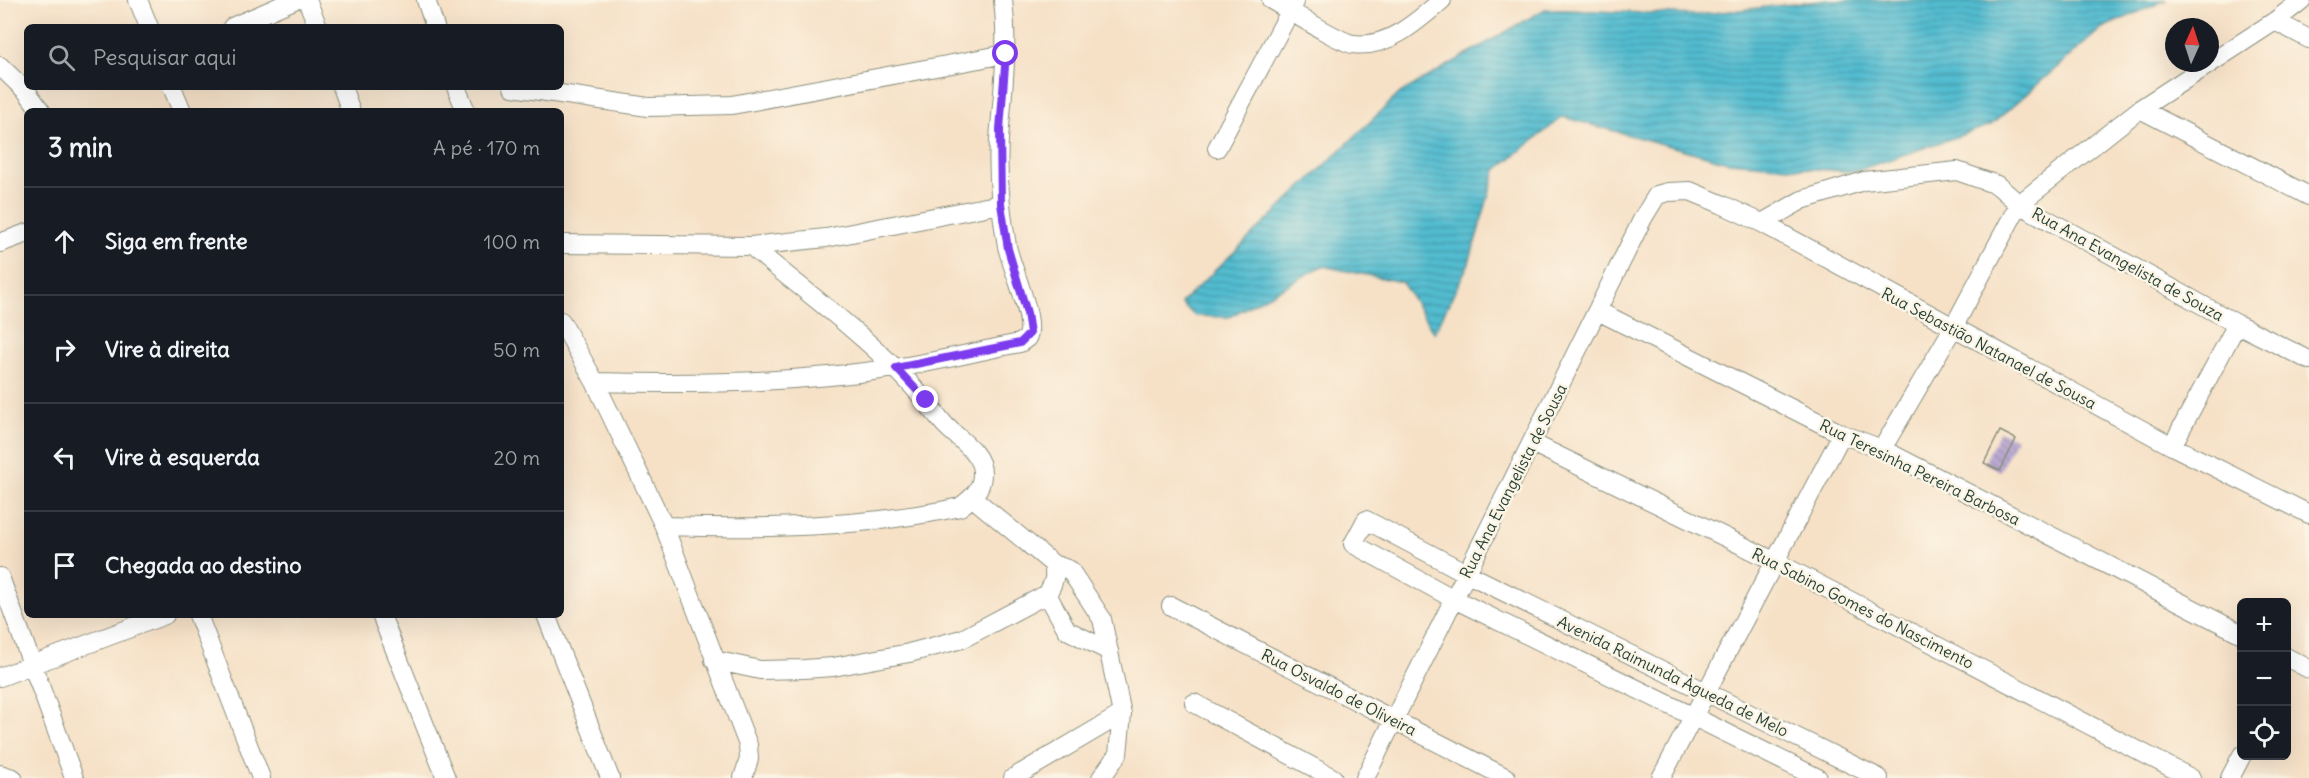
<!DOCTYPE html>
<html lang="pt">
<meta charset="utf-8">
<style>
:root{--surface:#171b24;--page:#20242c;--text:#f1f3f6;--muted:#9ea1a6;--line:#363941}
body{margin:0;font-family:Delius,sans-serif;background:var(--page);color:var(--text)}
.controls{position:absolute;right:18px;bottom:18px;display:grid;overflow:hidden;border-radius:9px;box-shadow:0 6px 24px #0002}
.controls button{width:54px;height:54px;display:grid;place-items:center;padding:0;border:0;border-bottom:2px solid var(--line);background:var(--surface);color:var(--text);font:30px sans-serif}
.compass{position:absolute;left:2165px;top:18px;width:54px;height:54px;border-radius:50%;background:var(--surface);box-shadow:0 6px 24px #0002;rotate:3deg}
.stop{position:absolute;width:18px;height:18px;margin:-14px;border:4px solid #7c3aed;border-radius:50%;background:#fff}
.stop.end{background:#7c3aed;border-color:#fff;box-shadow:0 2px 6px #0008}
.list{margin:0;padding:0;list-style:none}
h2{display:flex;justify-content:space-between;align-items:center;height:78px;margin:0;padding:0 24px;font-size:26px}
h2 small{font-size:20px;font-weight:400;color:var(--muted)}
.list li{display:grid;grid-template-columns:39px 1fr auto;gap:18px;align-items:center;box-sizing:border-box;height:108px;padding:0 24px;border-top:2px solid var(--line)}
.list b{display:block;font-size:22px;white-space:nowrap}
.list em{font-size:20px;font-style:normal;color:var(--muted)}
.icon{flex:none;width:33px;height:33px;fill:none;stroke:currentColor;stroke-width:2;stroke-linecap:round;stroke-linejoin:round}
.map{position:relative;flex:none;width:2309px;height:778px;overflow:hidden}
.search{position:absolute;background:var(--surface);box-shadow:0 6px 24px #0002;left:24px;top:24px;width:540px;height:66px;display:flex;align-items:center;gap:15px;box-sizing:border-box;padding:0 21px;border-radius:9px;color:var(--muted);font-size:22px}
.panel{position:absolute;background:var(--surface);box-shadow:0 6px 24px #0002;left:24px;top:108px;width:540px;height:510px;border-radius:9px}
.map>svg:first-child{display:block}
.water{fill:url(#water-rules);stroke:#397c82;stroke-width:1.5}
.building{fill:url(#building-back-hatch)}
.lines{fill:none;stroke-linecap:round;stroke-linejoin:round}
.street-casing{stroke:#8a8f7e;stroke-width:20}
.street{stroke:#fff;stroke-width:18}
.route{stroke:#7c3aed;stroke-width:8}
.labels{text-anchor:middle;dominant-baseline:central;stroke-width:5;stroke-linejoin:round;paint-order:stroke}
.street-label{font-size:16px;fill:#1f3d34;stroke:#fcf5e5}
</style>
<div class="map">
<svg width="2309" height="778" viewBox="0 0 2309 778">
<defs>
<pattern id="water-rules" width="6" height="5" patternUnits="userSpaceOnUse" patternTransform="scale(1.5)"><rect width="6" height="5" fill="#53bcd0"/><path d="M0 2.5h6" fill="none" stroke="#449aaa"/></pattern>
<pattern id="building-back-hatch" width="6" height="6" patternUnits="userSpaceOnUse" patternTransform="scale(1.5)"><rect width="6" height="6" fill="#b09dcf"/><path d="M-1 5l2 2M0 0l6 6M5-1l2 2" fill="none" stroke="#8f81a9"/></pattern>
</defs>
<rect width="100%" height="100%" fill="#fcf5e5"/>
<filter id="ink" filterUnits="userSpaceOnUse"><feTurbulence type="fractalNoise" baseFrequency=".0167" numOctaves="2"/><feDisplacementMap in="SourceGraphic" scale="12" xChannelSelector="R" yChannelSelector="G"/><feConvolveMatrix kernelMatrix="1 2 1 2 8 2 1 2 1" color-interpolation-filters="sRGB"/></filter>
<filter id="wash" filterUnits="userSpaceOnUse"><feTurbulence type="fractalNoise" baseFrequency=".008" numOctaves="4" result="noise"/><feDisplacementMap in="SourceGraphic" scale="24" xChannelSelector="R" yChannelSelector="G"/><feGaussianBlur stdDeviation="1.35" result="paint"/><feColorMatrix in="noise" values="0 0 0 0 0 0 0 0 0 0 0 0 0 0 0 0 0 1.4 0 .05"/><feComposite in="paint" operator="in"/></filter>
<g filter="url(#wash)">
<rect width="100%" height="100%" fill="#f6e1c7"/>
<path class="water" d="M 1829,0 L 2166,0 L 2102,28 L 1991,125 L 1853,172 L 1728,162 L 1563,117 L 1496,170 L 1469,263 L 1434,333 L 1402,282 L 1322,266 L 1229,317 L 1195,316 L 1181,303 L 1400,93 L 1545,9 L 1696,15 Z"/>
<g id="blocks">
<path class="building" d="M 2000,431 L 2016,439 L 2000,471 L 1984,463 Z"/>
</g>
</g>
<g filter="url(#ink)">
<use href="#blocks" fill-opacity="0" stroke="#8a8f7e" stroke-width="1.5"/>
<g class="lines">
<defs>
<path id="street" d="M 138,0 L 149,27
M 307,0 L 318,27
M 426,0 L 435,27
M 1271,0 C 1287,9 1339,42 1353,44 C 1387,49 1418,21 1442,0
M 2275,21 L 2309,39
M 232,27 L 294,0
M 0,66 L 27,92 L 41,111
M 172,87 L 182,111
M 342,87 L 351,111
M 456,87 L 466,111
M 513,87 L 648,107 L 732,105 L 1006,54
M 2140,109 L 2309,196
M 1217,148 L 1295,2
M 1762,223 L 1802,200 L 1864,181 L 1957,171 L 1997,185 L 2019,204 L 2140,109 L 2275,21 L 2302,0
M 0,243 L 27,233
M 561,244 L 751,246 L 826,238 L 1001,204
M 1598,311 L 1842,434 L 1882,449 L 2242,634
M 561,321 L 595,382 L 664,526 L 748,745 L 749,759 L 743,778
M 595,382 C 695,385 796,383 895,368 C 937,362 978,351 1020,343 L 1027,338 C 1037,321 1011,267 1007,246 C 1000,207 996,166 1000,127 C 1004,84 1008,43 1003,0
M 1532,443 L 1776,562 L 2191,778
M 2172,446 L 2237,324
M 1882,449 L 1953,328 L 2019,204 L 2237,324 L 2309,360
M 664,526 C 763,529 863,528 960,507 C 971,499 982,490 982,474 C 983,453 958,439 945,425 C 929,406 915,387 897,370 C 852,325 799,287 751,246
M 1053,564 L 1070,570 L 1102,619 L 1122,714 L 1118,754 L 1101,778
M 0,577 L 74,778
M 1047,594 L 1067,630 L 1109,651
M 1171,606 L 1507,778
M 198,615 L 261,778
M 381,615 L 446,778
M 546,615 L 610,778
M 2286,657 L 2309,669
M 714,660 L 760,670 L 804,669 L 833,667 L 909,653 L 962,639 L 1047,594 C 1054,583 1056,576 1053,564 L 973,498
M 0,677 L 165,615
M 1194,703 L 1333,778
M 0,774 L 13,778
M 1013,778 L 1122,714
M 1365,778 L 1643,218 L 1657,195 L 1668,192 L 1690,191 L 1721,204 L 1762,223 L 2172,446 L 2309,514
M 1661,778 L 1842,434
M 1818,778 L 1454,599 L 1353,544 L 1366,520 L 1468,574 L 1879,778
M 2230,778 L 2242,755"/>
</defs>
<use href="#street" class="street-casing"/>
<use href="#street" class="street"/>
</g>
</g>
<g class="lines" filter="url(#ink)">
<path class="route" d="M 926,400 L 896,368 L 1020,343 L 1030,333 L 1027,313 L 1008,249 L 1001,204 L 1000,129 L 1006,54"/>
</g>
<g class="labels">
<g class="street-label">
<text transform="translate(2128 264) rotate(29)">Rua Ana Evangelista de Souza</text>
<text transform="translate(1989 348) rotate(28)">Rua Sebastião Natanael de Sousa</text>
<text transform="translate(1920 472) rotate(26)">Rua Teresinha Pereira Barbosa</text>
<text transform="translate(1513 481) rotate(-63)">Rua Ana Evangelista de Sousa</text>
<text transform="translate(1863 608) rotate(27)">Rua Sabino Gomes do Nascimento</text>
<text transform="translate(1673 676) rotate(26)">Avenida Raimunda Àgueda de Melo</text>
<text transform="translate(1339 692) rotate(27)">Rua Osvaldo de Oliveira</text>
</g>
</g>
</svg>
<div class="controls">
<button>+</button>
<button>−</button>
<button><svg class="icon" aria-label="locate" viewBox="0 0 24 24"><circle cx="12" cy="12" r="6"/><path d="M12 2v4M12 18v4M2 12h4M18 12h4"/></svg></button>
</div>
<svg class="compass" viewBox="-18 -18 36 36"><path d="M0-13l5 13h-10z" fill="#e53935"/><path d="M0 13l5-13h-10z" fill="#9ea1a6"/></svg>
<div class="stop" style="left:1006px;top:54px"></div>
<div class="stop end" style="left:926px;top:400px"></div>
<div class="search"><svg class="icon" aria-label="search" viewBox="0 0 24 24"><circle cx="10" cy="10" r="6"/><path d="M15 15l6 6"/></svg>Pesquisar aqui</div>
<section class="panel">
<h2>3 min<small>A pé · 170 m</small></h2>
<ul class="list">
<li><svg class="icon" aria-label="ahead" viewBox="0 0 24 24"><path d="M12 20V5M6 11l6-6 6 6"/></svg><div><b>Siga em frente</b></div><em>100 m</em></li>
<li><svg class="icon" aria-label="right" viewBox="0 0 24 24"><path d="M7 20v-9h11M14 6l5 5-5 5"/></svg><div><b>Vire à direita</b></div><em>50 m</em></li>
<li><svg class="icon" aria-label="left" viewBox="0 0 24 24"><path d="M17 20v-9H6M10 6l-5 5 5 5"/></svg><div><b>Vire à esquerda</b></div><em>20 m</em></li>
<li><svg class="icon" aria-label="arrive" viewBox="0 0 24 24"><path d="M6 21V4h12l-3 4 3 4H6"/></svg><div><b>Chegada ao destino</b></div></li>
</ul>
</section>
</div>
